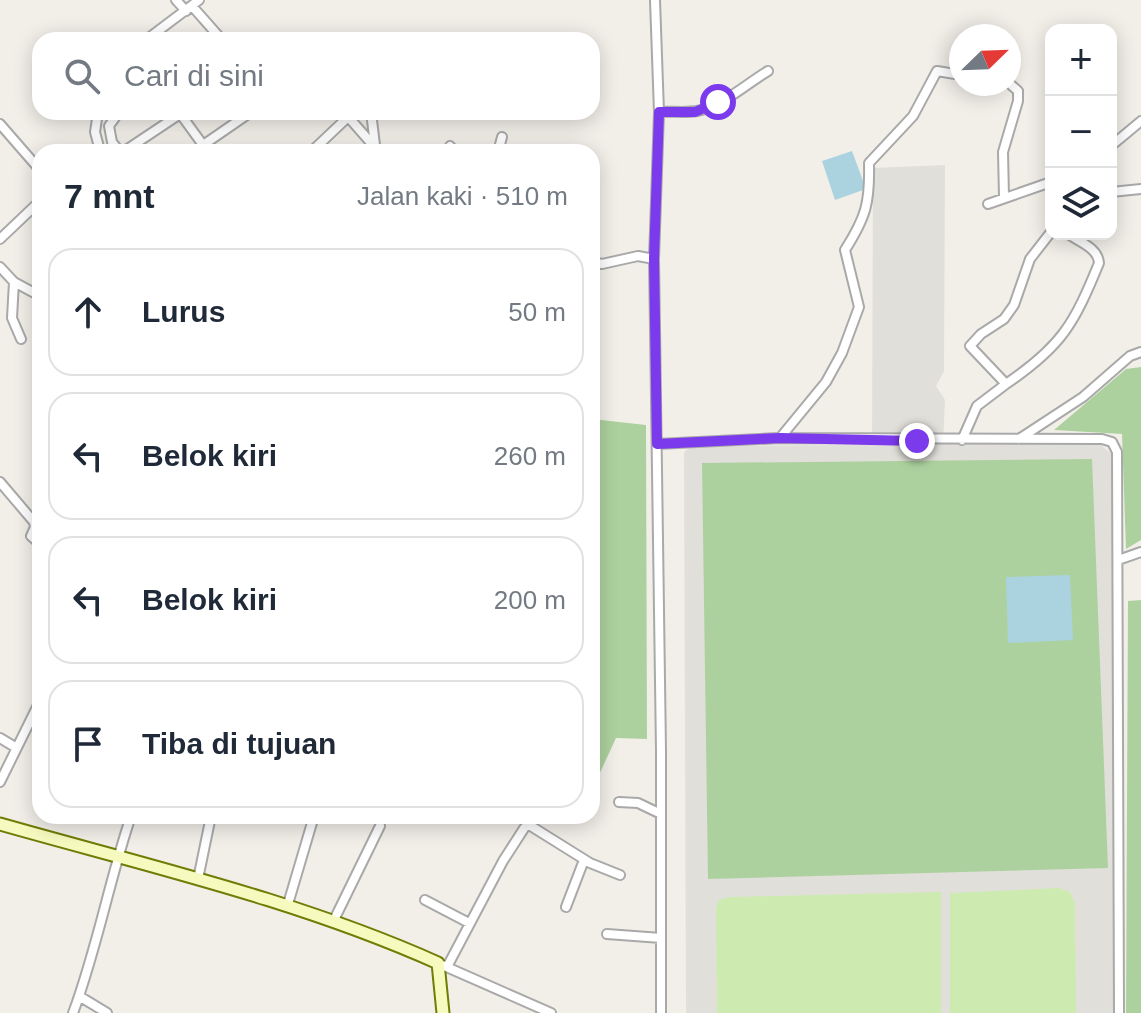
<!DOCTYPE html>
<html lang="id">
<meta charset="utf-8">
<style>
:root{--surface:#fff;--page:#f2f2f3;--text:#1f2937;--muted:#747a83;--line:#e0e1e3}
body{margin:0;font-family:Helvetica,sans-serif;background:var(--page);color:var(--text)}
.controls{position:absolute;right:24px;top:24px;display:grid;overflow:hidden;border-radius:16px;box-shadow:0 4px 20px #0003}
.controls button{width:72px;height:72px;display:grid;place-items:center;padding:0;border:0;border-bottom:2px solid var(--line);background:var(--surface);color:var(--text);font:40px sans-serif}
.compass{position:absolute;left:949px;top:24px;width:72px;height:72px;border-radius:50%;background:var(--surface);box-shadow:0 4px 20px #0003;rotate:67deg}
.stop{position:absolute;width:24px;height:24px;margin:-18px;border:6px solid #7c3aed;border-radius:50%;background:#fff}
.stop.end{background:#7c3aed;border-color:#fff;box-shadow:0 2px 8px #0008}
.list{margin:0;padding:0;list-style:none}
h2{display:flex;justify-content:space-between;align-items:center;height:104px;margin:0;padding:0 32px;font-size:34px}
h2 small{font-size:26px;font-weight:400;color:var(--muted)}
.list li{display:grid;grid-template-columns:52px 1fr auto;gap:24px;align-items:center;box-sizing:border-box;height:128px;margin:0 16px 16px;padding:0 16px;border:2px solid var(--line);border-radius:24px}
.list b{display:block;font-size:30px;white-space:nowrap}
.list em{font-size:26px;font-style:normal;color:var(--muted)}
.icon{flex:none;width:44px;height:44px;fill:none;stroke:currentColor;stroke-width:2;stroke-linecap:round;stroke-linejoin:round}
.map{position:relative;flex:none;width:1141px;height:1013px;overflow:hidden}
.search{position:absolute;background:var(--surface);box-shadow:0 4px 20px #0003;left:32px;top:32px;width:568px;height:88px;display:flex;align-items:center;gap:20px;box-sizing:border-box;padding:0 28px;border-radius:24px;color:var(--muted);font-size:30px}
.panel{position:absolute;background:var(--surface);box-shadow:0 4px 20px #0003;left:32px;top:144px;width:568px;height:680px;border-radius:24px}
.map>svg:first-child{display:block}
.airport{fill:#e1dfda}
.grass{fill:#cdebb0}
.forest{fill:#add19e}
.water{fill:#aad3df}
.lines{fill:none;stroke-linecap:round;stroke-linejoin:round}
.street-casing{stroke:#a9a9a9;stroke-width:12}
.secondary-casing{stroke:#707d05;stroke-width:15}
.street{stroke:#fff;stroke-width:8}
.secondary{stroke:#f7fabf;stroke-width:11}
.route{stroke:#7c3aed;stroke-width:10}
</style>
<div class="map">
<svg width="1141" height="1013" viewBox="0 0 1141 1013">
<rect width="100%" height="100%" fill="#f2efe9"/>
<path class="airport" d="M 945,165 L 944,371 L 936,386 L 945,400 L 943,444 L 1098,443 L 1112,454 L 1116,1013 L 686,1013 L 684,452 L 692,446 L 872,445 L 873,168 Z"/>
<path class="grass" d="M 1059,888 L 1070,892 L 1075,903 L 1076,1013 L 950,1013 L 950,893 Z
M 941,892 L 941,1013 L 717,1013 L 716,908 L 719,900 L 730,897 Z"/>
<path class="forest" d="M 1141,367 L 1141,540 L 1126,549 L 1122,434 L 1054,430 L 1126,369 Z
M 592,419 L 646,425 L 647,739 L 616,738 L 592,790 Z
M 1092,459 L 1108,868 L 708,879 L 702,463 Z
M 1141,600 L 1141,1013 L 1126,1013 L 1128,601 Z"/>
<path class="water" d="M 852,151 L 866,189 L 835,200 L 822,161 Z
M 1070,575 L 1073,640 L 1008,643 L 1006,577 Z"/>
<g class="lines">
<defs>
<path id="street" d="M 176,0 L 186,11
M 655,0 L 659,112 L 654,259 L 661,751 L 661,1013
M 192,6 L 222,40
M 146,40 L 199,0
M 98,112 L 95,132 L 99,147
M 119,112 L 109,126 L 112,142 L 120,152
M 179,112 L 203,145
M 344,112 L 379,152
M 371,112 L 375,145
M 659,112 C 671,111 685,113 697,111 C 723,106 746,84 768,71
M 0,124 L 40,170
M 450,146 L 455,152
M 1111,146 L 1141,121
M 123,152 L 183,112
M 193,152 L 251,112
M 311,152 L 348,117
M 498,152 L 502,137
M 1111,192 L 1141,189
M 592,193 L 593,192
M 1004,197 L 1003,152 L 1018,101 L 1018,91 L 1009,83
M 988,204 L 1051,182
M 0,239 L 40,201
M 592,262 L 602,264 L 638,256 L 654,259
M 0,267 L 14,282 L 12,318 L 21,339
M 14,282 L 40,296
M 1006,384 C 1062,346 1074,324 1099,263 C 1098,248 1080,242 1068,234
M 780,438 L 826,382 L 842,353 L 859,307 L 845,250 C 866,217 870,203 869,163 L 913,116 L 937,71 L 961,75
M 1019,439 L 1083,397 L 1130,356 L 1141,352
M 962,440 L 977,406 L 1006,384 L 970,346 L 981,334 L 1004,319 L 1014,305 L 1030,259 L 1051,232
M 657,444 L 780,438 L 1102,439 L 1112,442 L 1117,452 L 1119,1013
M 0,482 L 34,522 L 35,527 L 31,536 L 40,544
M 1118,560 L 1141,552
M 0,738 L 15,747
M 0,782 L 40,701
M 619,802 L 638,803 L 661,814
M 526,823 L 590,863 L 620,875
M 198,879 L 211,816
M 425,900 L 469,923
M 288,904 L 314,816
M 566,907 L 584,860
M 334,920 L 380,826
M 607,934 L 661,938
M 442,965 L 551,1013
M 447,967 L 503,861 L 532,816
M 79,996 L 107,1013
M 73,1013 C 97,949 109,881 131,816"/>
<path id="secondary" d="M 0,824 C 148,866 297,900 438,963 L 443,1013"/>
</defs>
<use href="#street" class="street-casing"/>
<use href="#secondary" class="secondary-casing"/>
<use href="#street" class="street"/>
<use href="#secondary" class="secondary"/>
</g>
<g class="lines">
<path class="route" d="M 718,102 L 695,112 L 659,112 L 654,259 L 657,444 L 780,438 L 917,441"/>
</g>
</svg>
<div class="controls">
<button>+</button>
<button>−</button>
<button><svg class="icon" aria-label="layers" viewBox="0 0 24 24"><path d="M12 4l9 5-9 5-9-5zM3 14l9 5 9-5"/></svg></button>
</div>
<svg class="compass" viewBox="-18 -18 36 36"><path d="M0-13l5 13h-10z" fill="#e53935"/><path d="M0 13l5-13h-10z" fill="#747a83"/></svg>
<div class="stop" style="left:718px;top:102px"></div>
<div class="stop end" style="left:917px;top:441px"></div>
<div class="search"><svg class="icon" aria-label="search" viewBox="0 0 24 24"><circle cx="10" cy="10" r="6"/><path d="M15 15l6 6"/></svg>Cari di sini</div>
<section class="panel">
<h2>7 mnt<small>Jalan kaki · 510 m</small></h2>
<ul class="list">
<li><svg class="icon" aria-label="ahead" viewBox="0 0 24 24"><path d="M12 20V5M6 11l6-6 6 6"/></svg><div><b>Lurus</b></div><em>50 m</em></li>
<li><svg class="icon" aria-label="left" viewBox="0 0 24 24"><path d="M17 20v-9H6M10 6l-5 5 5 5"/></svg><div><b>Belok kiri</b></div><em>260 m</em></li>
<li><svg class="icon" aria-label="left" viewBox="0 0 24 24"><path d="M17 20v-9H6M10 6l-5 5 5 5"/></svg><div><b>Belok kiri</b></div><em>200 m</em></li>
<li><svg class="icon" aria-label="arrive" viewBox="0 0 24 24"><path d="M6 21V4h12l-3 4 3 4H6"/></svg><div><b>Tiba di tujuan</b></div></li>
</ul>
</section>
</div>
